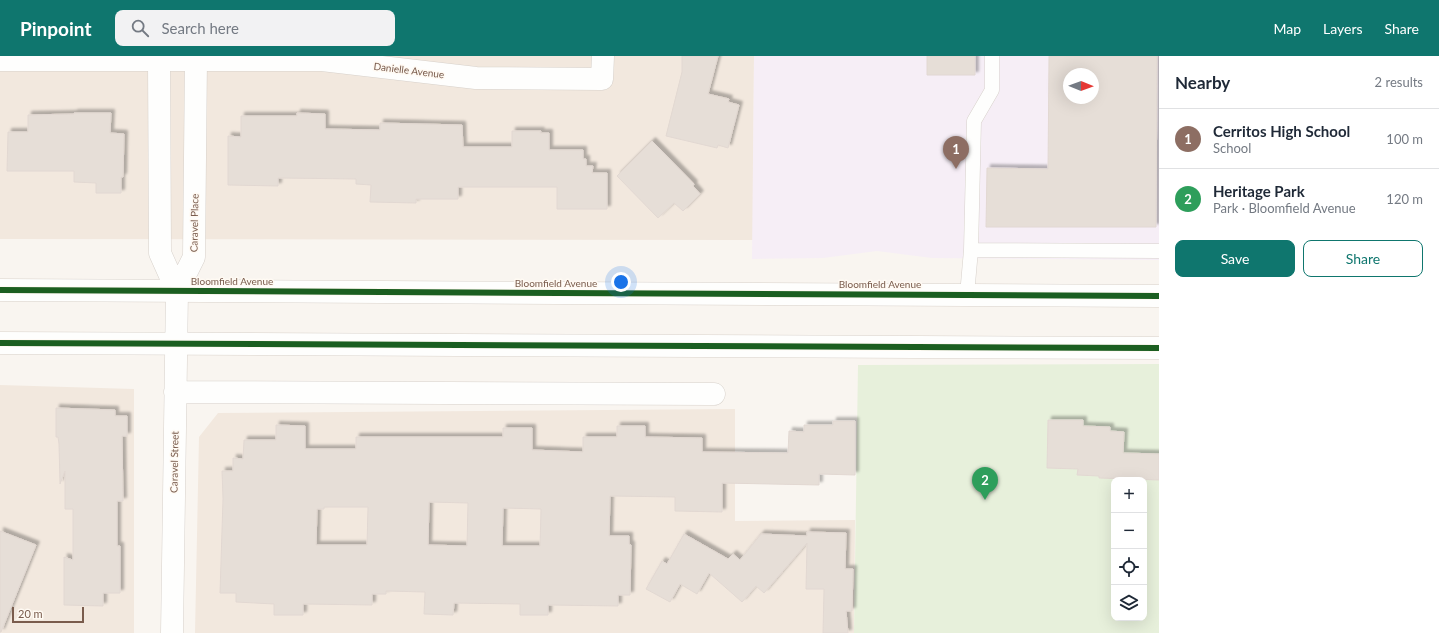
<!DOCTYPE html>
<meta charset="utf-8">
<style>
:root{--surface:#fff;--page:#f2f2f3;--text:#1f2937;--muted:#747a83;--line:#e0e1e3;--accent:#0f766e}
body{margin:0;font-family:Lato,sans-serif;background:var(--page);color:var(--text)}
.controls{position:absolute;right:12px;bottom:12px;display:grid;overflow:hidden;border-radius:8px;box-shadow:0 4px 16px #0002}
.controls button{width:36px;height:36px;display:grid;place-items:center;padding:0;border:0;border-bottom:1px solid var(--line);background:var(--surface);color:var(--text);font:20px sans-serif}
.compass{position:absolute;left:1063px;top:12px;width:36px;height:36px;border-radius:50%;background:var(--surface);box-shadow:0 4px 16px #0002;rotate:91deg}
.scale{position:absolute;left:12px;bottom:10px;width:72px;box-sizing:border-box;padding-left:4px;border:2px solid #7a5c4d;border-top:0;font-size:11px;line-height:14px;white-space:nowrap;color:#7a5c4d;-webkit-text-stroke:3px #fffaf3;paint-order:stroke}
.you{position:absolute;left:621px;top:226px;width:14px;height:14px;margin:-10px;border:3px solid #fff;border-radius:50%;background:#1a73e8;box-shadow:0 0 0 6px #1a73e833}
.badge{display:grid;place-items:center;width:26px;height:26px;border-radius:50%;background:var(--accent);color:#fff;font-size:13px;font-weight:700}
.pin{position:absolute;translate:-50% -33px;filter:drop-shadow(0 1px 2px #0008)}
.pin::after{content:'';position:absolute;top:21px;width:14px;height:12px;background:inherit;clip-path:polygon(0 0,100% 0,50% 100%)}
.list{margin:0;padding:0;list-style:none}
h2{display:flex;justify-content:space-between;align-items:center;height:52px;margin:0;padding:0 16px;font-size:17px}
h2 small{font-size:13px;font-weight:400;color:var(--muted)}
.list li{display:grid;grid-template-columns:26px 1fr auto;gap:12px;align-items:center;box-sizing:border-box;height:60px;padding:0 16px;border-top:1px solid var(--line)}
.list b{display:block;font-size:15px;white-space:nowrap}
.list p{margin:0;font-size:13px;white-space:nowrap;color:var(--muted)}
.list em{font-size:13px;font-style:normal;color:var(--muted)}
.actions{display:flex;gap:8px;padding:12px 16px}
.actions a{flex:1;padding:9px 0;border:1px solid var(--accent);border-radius:8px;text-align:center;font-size:14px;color:var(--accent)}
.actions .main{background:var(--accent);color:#fff}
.icon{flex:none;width:22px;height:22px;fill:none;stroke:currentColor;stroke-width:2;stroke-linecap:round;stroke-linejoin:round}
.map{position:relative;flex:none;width:1159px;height:577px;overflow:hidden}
header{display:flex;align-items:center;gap:24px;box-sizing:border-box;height:56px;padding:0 20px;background:var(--accent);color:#fff}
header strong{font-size:19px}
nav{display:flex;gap:22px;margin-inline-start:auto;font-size:14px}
.search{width:280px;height:36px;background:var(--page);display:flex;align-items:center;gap:10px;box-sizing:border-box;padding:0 14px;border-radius:8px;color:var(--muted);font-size:15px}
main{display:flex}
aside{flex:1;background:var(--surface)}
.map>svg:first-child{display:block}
.residential{fill:#f2e8de}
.education{fill:#f6eef6;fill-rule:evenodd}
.green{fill:#e7f0db;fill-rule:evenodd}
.building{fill:#e6ded7;stroke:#e2d8d2;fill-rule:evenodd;filter:url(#shadow)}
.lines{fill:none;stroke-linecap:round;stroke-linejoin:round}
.lane-casing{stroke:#d7d1cb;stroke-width:15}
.street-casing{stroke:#d7d1cb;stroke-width:23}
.secondary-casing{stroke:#d9d2cb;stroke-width:23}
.lane{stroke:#fefefd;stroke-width:14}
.street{stroke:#fefefd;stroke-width:22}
.secondary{stroke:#fefefd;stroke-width:22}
.cycleway-casing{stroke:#fffaf3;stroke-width:8}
.cycleway{stroke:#1b5e20;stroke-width:6}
.labels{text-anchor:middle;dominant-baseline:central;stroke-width:3;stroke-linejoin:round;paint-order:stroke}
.street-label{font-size:10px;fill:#7a5c4d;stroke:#fffaf3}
</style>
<header>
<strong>Pinpoint</strong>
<div class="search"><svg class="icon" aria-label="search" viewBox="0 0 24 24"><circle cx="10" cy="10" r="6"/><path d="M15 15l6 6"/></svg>Search here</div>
<nav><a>Map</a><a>Layers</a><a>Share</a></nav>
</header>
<main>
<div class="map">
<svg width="1159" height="577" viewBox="0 0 1159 577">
<defs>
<filter id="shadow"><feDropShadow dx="3.5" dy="-3.5" stdDeviation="1" flood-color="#0004"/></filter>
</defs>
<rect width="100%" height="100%" fill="#f9f5f0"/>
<path class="residential" d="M 0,0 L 754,0 L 753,184 L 0,183 Z
M 0,329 L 134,333 L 134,577 L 0,577 Z
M 735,353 L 735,465 L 855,464 L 854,577 L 195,577 L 199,381 L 218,357 Z"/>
<path class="education" d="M 754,0 L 1159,0 L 1159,204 L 932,202 L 877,195 L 823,202 L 752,203 ZM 1069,18 L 1093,18 L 1093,42 L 1069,42 Z"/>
<path class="green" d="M 1159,308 L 1159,577 L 854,577 L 858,309 ZM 1114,424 L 1144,424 L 1144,562 L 1114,562 Z"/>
<path class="building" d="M 682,0 L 718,0 L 708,38 L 729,43 L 728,46 L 739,49 L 728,92 L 718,89 L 717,92 L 666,80 L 682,16 Z
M 927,0 L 975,0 L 975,19 L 927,19 Z
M 1049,0 L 1157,0 L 1156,171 L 986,171 L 987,112 L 1048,113 ZM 1069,18 L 1093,18 L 1093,42 L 1069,42 Z
M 74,57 L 111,57 L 110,77 L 124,78 L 123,121 L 121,121 L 121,137 L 96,137 L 96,127 L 74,126 L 74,115 L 7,115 L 8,76 L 28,76 L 28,59 L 74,58 Z
M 297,57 L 325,58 L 325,73 L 380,74 L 380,67 L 462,69 L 463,91 L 512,91 L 512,75 L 541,75 L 540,77 L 549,77 L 549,94 L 583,94 L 583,103 L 586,103 L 586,110 L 593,110 L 592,117 L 607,117 L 607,153 L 557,153 L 557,131 L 458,131 L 458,143 L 416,143 L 416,147 L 370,146 L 371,129 L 356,128 L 356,123 L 278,122 L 278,130 L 228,129 L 228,80 L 241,81 L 241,60 L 297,60 Z
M 652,85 L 694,128 L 693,130 L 700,138 L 683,155 L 674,147 L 658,162 L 617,120 Z
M 56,352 L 115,354 L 115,360 L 127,360 L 127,380 L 122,380 L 123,445 L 117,445 L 117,490 L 120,490 L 120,537 L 103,537 L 103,550 L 64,549 L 64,501 L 73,504 L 73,453 L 65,453 L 65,415 L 60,428 L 59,388 L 58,381 L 56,381 Z
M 1048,364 L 1083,364 L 1083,370 L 1110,371 L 1110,375 L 1124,376 L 1123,397 L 1159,398 L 1159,424 L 1099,422 L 1099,420 L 1077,419 L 1078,413 L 1047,412 Z
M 833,365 L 855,365 L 855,419 L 819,418 L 819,429 L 722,427 L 722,456 L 675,455 L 675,441 L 610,440 L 609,480 L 629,480 L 629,488 L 631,489 L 630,539 L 618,539 L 618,550 L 548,549 L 548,559 L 520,559 L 520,548 L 454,547 L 453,559 L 424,558 L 425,536 L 386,535 L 386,538 L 372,538 L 372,549 L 303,548 L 303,559 L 274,559 L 274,548 L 236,546 L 236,537 L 220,537 L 223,443 L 222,415 L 233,415 L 233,402 L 243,403 L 244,384 L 276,384 L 276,369 L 305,370 L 305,393 L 356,393 L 356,381 L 503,381 L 503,372 L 532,372 L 532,394 L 583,396 L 583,381 L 617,381 L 617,370 L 645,370 L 645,381 L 702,382 L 702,396 L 788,397 L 789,375 L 804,376 L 804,369 L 833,369 ZM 429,446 L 468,447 L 467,490 L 428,489 ZM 324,451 L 368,451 L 367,489 L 316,489 L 317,453 L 324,453 ZM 503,452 L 541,453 L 540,490 L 502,490 Z
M 0,475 L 36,489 L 1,576 L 0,576 Z
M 807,476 L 846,477 L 845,513 L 853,513 L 852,555 L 846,555 L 848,577 L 823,577 L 824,533 L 806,533 L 807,487 L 764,537 L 756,530 L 742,546 L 709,517 L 697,538 L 680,528 L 670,546 L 646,533 L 662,505 L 667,508 L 684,478 L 728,503 L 733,498 L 740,504 L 761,478 L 807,480 Z"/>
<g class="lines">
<defs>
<path id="lane" d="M 992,0 L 992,34 L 974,65 L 971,194 L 1159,195
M 967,239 L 971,194"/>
<path id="street" d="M 159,3 L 160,197 L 177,235 L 172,577
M 0,4 L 322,4 L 476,22 L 602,23 L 603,0
M 177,235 L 194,201 L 196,3
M 175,336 L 714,338"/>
<path id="secondary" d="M 0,234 L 1159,240
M 0,287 L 1159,292"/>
</defs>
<use href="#lane" class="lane-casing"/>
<use href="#street" class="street-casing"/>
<use href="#secondary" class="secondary-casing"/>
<use href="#lane" class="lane"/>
<use href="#street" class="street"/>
<use href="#secondary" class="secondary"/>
<defs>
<path id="cycleway" d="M 0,234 L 1159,240
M 0,287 L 1159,292"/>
</defs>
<use href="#cycleway" class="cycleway-casing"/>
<use href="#cycleway" class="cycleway"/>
</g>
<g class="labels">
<g class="street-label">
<text transform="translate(409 14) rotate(7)">Danielle Avenue</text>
<text transform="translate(194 167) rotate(-89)">Caravel Place</text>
<text x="232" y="225">Bloomfield Avenue</text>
<text x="556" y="227">Bloomfield Avenue</text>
<text x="880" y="228">Bloomfield Avenue</text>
<text transform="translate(174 406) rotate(-89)">Caravel Street</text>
</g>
</g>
</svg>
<div class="controls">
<button>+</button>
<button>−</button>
<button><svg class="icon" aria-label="locate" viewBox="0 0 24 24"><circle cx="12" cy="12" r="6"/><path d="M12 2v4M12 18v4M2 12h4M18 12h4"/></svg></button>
<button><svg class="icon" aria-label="layers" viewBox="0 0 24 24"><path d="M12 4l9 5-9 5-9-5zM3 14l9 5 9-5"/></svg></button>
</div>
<svg class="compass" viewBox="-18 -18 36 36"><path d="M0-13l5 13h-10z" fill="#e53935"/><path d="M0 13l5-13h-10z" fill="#747a83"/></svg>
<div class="scale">20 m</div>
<div class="you"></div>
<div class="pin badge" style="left:956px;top:113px;background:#8d6e63">1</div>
<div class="pin badge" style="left:985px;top:444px;background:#2e9e5b">2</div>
</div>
<aside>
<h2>Nearby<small>2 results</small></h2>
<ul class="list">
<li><span class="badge" style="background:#8d6e63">1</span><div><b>Cerritos High School</b><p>School</p></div><em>100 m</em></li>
<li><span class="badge" style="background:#2e9e5b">2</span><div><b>Heritage Park</b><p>Park · Bloomfield Avenue</p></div><em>120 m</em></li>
</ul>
<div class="actions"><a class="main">Save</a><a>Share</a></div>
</aside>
</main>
